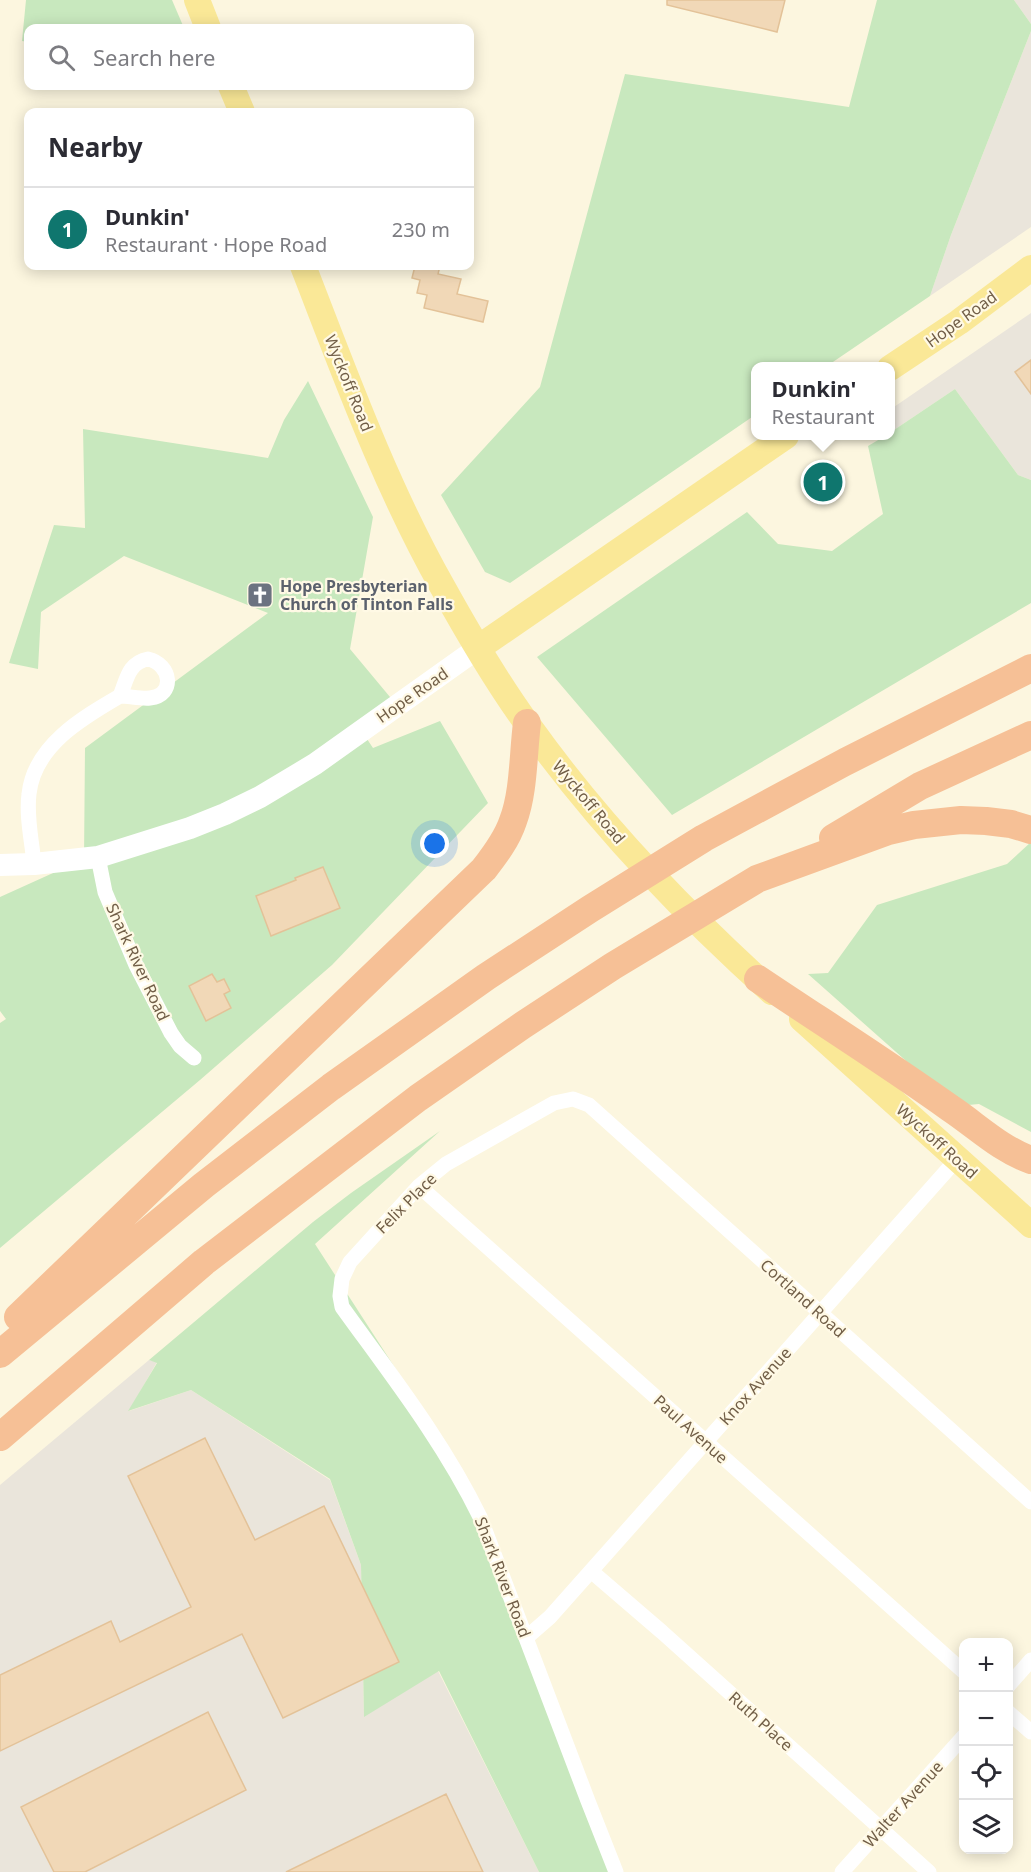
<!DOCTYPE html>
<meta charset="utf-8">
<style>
:root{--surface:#fff;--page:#f7f7f7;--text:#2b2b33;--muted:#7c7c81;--line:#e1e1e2;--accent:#0f766e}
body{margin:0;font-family:"Noto Sans",sans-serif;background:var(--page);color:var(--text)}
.controls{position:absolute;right:18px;bottom:18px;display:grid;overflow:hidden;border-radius:12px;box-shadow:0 3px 15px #0003}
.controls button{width:54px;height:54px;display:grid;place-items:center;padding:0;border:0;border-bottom:2px solid var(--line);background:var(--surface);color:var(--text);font:30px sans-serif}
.you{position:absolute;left:435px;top:844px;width:21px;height:21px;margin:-15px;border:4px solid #fff;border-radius:50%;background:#1a73e8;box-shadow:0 0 0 9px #1a73e833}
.badge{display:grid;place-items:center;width:39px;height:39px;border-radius:50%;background:var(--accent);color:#fff;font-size:20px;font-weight:700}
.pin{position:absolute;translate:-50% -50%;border:3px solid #fff;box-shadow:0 2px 6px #0006}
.popup{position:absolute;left:751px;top:362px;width:144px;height:78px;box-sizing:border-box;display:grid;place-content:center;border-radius:12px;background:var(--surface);filter:drop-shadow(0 2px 4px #0005);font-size:20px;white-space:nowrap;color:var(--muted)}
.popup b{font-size:22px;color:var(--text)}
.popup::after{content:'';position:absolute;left:50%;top:100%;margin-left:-12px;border:12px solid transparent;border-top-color:var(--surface)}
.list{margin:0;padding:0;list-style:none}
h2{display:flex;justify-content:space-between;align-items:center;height:78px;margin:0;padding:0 24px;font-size:26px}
h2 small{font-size:20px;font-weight:400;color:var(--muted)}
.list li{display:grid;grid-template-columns:39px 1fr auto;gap:18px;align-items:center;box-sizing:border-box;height:84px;padding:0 24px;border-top:2px solid var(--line)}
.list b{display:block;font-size:22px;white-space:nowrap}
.list p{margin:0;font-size:20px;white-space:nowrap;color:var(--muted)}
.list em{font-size:20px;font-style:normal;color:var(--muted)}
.icon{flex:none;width:33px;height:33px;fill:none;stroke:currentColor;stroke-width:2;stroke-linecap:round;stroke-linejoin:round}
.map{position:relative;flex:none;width:1031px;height:1872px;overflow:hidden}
.search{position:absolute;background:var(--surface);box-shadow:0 3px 15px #0003;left:24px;top:24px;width:450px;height:66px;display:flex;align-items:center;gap:15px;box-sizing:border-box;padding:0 21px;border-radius:12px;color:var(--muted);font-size:22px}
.panel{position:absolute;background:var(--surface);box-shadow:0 3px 15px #0003;left:24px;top:108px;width:450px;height:162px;border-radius:12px}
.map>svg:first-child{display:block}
.industrial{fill:#eae5db}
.green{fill:#c8e8be}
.building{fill:#f1d8b7;stroke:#e3c298;stroke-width:1.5}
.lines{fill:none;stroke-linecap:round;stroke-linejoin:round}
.street{stroke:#fff;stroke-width:15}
.secondary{stroke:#fff;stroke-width:22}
.primary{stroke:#fae897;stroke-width:26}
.highway{stroke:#f6c096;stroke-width:28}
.labels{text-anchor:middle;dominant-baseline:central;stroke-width:4.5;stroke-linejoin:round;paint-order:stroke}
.street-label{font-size:16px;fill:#715e47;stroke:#fff9e5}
.worship-label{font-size:16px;font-weight:bold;fill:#5b616d;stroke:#fff9e5;text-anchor:start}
</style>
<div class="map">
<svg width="1031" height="1872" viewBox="0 0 1031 1872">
<rect width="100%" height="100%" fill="#fcf6df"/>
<path class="industrial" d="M 1014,0 L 1031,0 L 1031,24 Z
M 1031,31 L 1031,227 L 930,296 L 951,235 Z
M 1031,313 L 1031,480 L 1018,475 L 955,389 L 891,432 L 891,409 Z
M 149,1360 L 157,1362 L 129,1411 L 191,1390 L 330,1480 L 361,1565 L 364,1716 L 438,1671 L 539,1872 L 0,1872 L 0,1485 Z"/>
<path class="green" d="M 26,0 L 172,0 L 184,28 L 28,28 L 28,42 L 22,41 Z
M 877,0 L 1014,0 L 1031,24 L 1031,31 L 951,235 L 930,296 L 827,366 L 756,366 L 755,415 L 510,583 L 485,572 L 441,495 L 540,387 L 625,74 L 849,107 Z
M 308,381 L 373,517 L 350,649 L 395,703 L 361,730 L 373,748 L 440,721 L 488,803 L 332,965 L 200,1080 L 0,1248 L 0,1023 L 6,1019 L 0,1011 L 0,897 L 84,859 L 85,748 L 268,613 L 124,556 L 41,612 L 38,669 L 9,663 L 54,525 L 85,528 L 83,429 L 268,458 L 284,420 Z
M 955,389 L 1018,475 L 1031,480 L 1031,603 L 672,815 L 537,657 L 747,512 L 778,544 L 832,551 L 883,514 L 868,446 L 885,436 L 890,436 L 891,432 Z
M 1031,842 L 1031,1132 L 979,1104 L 957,1106 L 808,974 L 828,973 L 877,905 L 1007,864 Z
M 440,1131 L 315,1244 L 452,1456 L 618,1872 L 539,1872 L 439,1671 L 364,1717 L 361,1565 L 330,1479 L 191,1390 L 128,1411 L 157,1363 L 149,1360 L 313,1222 L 351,1193 Z"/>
<path class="building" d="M 667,0 L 785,0 L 777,32 L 667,5 Z
M 415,266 L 440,266 L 438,274 L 461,279 L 457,294 L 488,301 L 483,322 L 424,308 L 427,295 L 417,293 L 420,280 L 412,278 Z
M 1031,360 L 1031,394 L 1015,372 Z
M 323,867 L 340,908 L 271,936 L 256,896 L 296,880 L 295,878 Z
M 212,974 L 217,982 L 224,979 L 230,991 L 224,994 L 231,1008 L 206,1021 L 189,986 Z
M 205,1438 L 255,1540 L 324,1506 L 399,1662 L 283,1718 L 242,1634 L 0,1751 L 0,1675 L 111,1621 L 120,1642 L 191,1607 L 128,1476 Z
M 208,1712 L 246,1790 L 85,1872 L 54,1872 L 21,1807 Z
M 446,1794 L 483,1872 L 286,1872 Z"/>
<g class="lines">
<path class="street" d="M 148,659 C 171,664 176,695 150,698 C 141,699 129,696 120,696 C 127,679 128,663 148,659 Z
M 98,857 L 105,892 L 136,965 L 171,1033 L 180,1046 L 194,1058
M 34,864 C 32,841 26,817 29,794 C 34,746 82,718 120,696
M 419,1186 L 964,1672
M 591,1571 L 662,1632 L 929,1872
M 527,1637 L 550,1617 L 957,1159
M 1008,1686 L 1031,1660
M 1008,1712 L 1031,1732
M 616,1872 L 588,1801 L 480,1517 C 443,1441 391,1375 342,1307 L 340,1296 L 342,1279 L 350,1262 L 419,1186 L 446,1164 L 554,1103 L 573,1099 L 589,1105 L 1031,1502
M 842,1872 L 964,1736"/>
<path class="secondary" d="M 0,865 L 34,864 L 98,857 L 190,828 L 225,814 L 260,797 L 315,764 L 478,648"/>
<path class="primary" d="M 197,0 L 208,28
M 231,86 L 242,112
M 303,266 C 345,374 385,485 442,586 C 468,633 496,681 528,725 C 598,823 682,911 772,992
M 890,368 L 959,322 L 1031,268
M 478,648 L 786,436
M 802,1019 L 1031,1225"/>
<path class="highway" d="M 833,838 L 920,786 L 1031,735
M 758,979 C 822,1022 887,1063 950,1108 C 977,1126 1000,1149 1031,1160
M 18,1317 L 484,869 C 495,855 507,839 513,821 C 524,792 523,754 527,723
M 0,1354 L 204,1185 L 331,1087 L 486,977 L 590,909 L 704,838 L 845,762 L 1031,668
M 0,1437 L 204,1262 L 418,1098 L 523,1025 L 613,966 L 757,879 L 888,831 L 914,825 L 961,820 L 986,821 L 1011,824 L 1031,830"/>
</g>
<defs>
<symbol id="church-square" viewBox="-11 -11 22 22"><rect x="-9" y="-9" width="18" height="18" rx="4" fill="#6b7280" stroke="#fff9e5"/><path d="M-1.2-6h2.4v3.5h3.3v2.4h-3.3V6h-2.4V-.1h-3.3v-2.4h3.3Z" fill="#fff"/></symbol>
</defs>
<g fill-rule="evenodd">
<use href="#church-square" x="245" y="580" width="30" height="30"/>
</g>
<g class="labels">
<g class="street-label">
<text transform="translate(961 319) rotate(-36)">Hope Road</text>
<text transform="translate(349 383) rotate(68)">Wyckoff Road</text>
<text transform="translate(412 695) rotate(-35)">Hope Road</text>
<text transform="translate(589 802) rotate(50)">Wyckoff Road</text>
<text transform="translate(138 962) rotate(65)">Shark River Road</text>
<text transform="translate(937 1141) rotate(42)">Wyckoff Road</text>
<text transform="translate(406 1203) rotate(-45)">Felix Place</text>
<text transform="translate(803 1298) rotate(42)">Cortland Road</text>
<text transform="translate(755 1386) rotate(-48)">Knox Avenue</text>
<text transform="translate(691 1429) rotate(42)">Paul Avenue</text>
<text transform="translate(503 1577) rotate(69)">Shark River Road</text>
<text transform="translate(761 1721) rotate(42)">Ruth Place</text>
<text transform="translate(903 1804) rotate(-48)">Walter Avenue</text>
</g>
<g class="worship-label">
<text x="280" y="586">Hope Presbyterian<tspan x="280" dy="18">Church of Tinton Falls</tspan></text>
</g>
</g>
</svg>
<div class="controls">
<button>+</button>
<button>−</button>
<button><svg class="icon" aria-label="locate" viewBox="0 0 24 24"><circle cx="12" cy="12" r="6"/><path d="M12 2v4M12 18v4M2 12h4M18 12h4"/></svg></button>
<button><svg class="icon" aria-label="layers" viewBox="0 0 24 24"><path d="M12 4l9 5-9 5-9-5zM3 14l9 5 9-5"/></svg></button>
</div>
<div class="you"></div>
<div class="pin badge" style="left:823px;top:482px">1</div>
<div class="popup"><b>Dunkin'</b>Restaurant</div>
<div class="search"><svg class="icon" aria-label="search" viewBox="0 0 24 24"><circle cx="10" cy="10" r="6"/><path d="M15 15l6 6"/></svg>Search here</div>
<section class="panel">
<h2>Nearby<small></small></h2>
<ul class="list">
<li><span class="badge">1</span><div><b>Dunkin'</b><p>Restaurant · Hope Road</p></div><em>230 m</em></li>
</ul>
</section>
</div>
